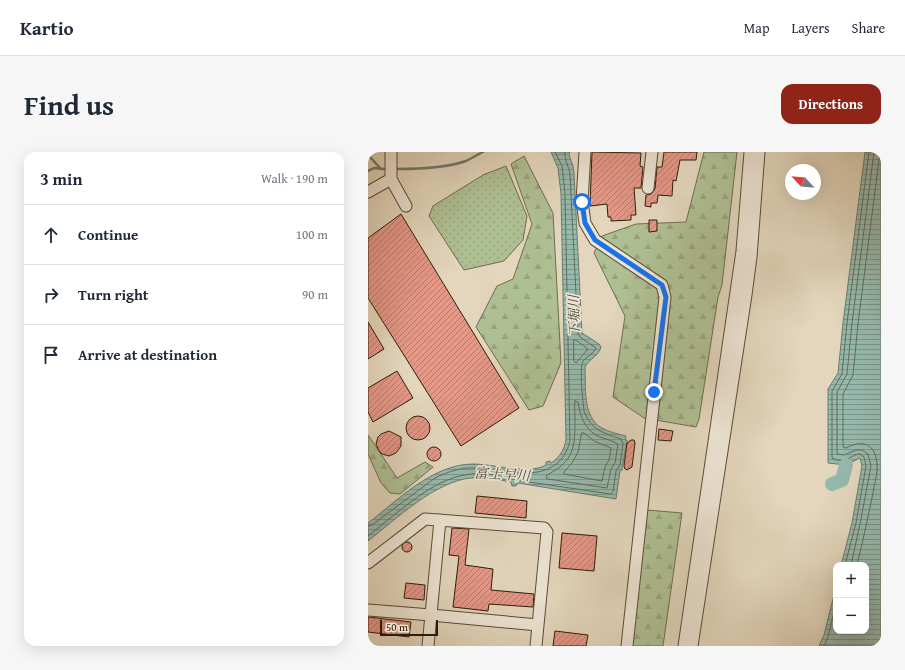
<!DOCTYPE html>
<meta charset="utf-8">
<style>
:root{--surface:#fff;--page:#f6f6f7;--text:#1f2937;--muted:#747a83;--line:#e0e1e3;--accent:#8f2418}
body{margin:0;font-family:"Gentium Book Plus","Noto Serif JP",serif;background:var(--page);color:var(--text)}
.controls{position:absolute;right:12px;bottom:12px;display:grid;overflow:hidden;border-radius:8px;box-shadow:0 4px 16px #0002}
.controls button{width:36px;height:36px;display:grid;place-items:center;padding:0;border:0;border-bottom:1px solid var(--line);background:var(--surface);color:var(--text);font:20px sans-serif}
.compass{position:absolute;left:417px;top:12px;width:36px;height:36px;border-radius:50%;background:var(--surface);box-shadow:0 4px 16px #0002;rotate:296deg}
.scale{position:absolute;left:12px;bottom:10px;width:58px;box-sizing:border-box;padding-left:4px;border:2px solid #2e1d08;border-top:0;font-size:11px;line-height:14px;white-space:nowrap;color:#2e1d08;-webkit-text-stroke:3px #ede4d4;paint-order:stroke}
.stop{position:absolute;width:12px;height:12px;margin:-9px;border:3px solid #1a73e8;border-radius:50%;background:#fff}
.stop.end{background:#1a73e8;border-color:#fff;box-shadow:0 1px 4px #0008}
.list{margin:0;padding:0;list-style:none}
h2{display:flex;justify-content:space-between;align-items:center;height:52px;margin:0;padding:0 16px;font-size:17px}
h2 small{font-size:13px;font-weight:400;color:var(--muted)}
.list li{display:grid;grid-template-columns:26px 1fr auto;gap:12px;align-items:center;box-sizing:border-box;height:60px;padding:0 16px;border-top:1px solid var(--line)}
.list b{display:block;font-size:15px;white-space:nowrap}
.list em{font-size:13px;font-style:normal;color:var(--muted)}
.icon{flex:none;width:22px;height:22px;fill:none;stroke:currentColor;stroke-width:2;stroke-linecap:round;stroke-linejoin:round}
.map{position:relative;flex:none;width:513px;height:494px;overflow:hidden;border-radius:12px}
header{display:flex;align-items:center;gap:24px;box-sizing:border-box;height:56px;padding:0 20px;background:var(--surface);border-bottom:1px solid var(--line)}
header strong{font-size:19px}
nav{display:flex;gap:22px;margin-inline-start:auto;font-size:14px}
.intro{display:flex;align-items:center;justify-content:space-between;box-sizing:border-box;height:96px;padding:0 24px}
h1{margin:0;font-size:28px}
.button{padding:10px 18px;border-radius:12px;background:var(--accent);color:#fff;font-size:14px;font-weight:700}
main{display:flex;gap:24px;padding:0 24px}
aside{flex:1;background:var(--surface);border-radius:12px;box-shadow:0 4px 16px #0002}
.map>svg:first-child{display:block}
.grass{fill:url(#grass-dots);stroke:#6e6e4e}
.forest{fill:url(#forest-firs);stroke:#6e6e4e}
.water{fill:url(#water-rules);stroke:#6c7b6b}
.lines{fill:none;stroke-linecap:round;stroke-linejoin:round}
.shore{stroke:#626b5a;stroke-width:1}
.stream{stroke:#6c7b6b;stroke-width:2.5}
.river{stroke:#96b9ad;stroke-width:14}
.building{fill:url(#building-hatch);stroke:#2e1d08}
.minor-casing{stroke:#5b4b35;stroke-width:13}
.minor{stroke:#ede4d4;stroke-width:11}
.route{stroke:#1a73e8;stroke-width:5}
.labels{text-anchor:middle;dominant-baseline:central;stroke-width:3.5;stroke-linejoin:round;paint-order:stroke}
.water-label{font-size:14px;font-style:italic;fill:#4d4c3a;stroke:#ede4d4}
</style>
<header>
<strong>Kartio</strong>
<nav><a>Map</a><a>Layers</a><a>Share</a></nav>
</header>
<div class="intro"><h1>Find us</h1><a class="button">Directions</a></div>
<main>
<aside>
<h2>3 min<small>Walk · 190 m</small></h2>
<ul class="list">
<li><svg class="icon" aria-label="ahead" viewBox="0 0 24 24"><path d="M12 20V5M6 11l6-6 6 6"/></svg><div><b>Continue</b></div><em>100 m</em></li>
<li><svg class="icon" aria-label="right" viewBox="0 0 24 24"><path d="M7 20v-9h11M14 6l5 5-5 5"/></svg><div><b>Turn right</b></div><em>90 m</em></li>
<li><svg class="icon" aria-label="arrive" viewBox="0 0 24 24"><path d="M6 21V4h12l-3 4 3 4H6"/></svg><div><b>Arrive at destination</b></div></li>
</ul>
</aside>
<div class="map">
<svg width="513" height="494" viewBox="0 0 513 494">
<defs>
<pattern id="grass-dots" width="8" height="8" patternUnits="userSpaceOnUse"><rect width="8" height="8" fill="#afbf94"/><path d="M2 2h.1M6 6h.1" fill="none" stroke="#97a47e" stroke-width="1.8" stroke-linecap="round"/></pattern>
<pattern id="forest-firs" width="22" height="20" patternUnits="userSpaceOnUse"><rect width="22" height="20" fill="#afbf94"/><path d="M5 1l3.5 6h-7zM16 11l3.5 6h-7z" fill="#97a47e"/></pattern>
<pattern id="water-rules" width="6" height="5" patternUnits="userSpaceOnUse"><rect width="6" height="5" fill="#96b9ad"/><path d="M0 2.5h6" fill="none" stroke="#7b968b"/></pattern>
<pattern id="building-hatch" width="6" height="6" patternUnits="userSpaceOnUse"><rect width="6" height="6" fill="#e39888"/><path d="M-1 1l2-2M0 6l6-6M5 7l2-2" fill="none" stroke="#b87b6d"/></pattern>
</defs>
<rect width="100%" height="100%" fill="#e3d6bd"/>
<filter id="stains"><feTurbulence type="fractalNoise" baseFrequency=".005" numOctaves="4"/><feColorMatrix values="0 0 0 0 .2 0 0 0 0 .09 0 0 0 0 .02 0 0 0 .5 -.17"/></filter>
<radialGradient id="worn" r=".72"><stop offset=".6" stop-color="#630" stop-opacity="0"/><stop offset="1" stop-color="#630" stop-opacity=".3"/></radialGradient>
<path class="grass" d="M 138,14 L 159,64 L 155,88 L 136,109 L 96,118 L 61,64 L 65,54 L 115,23 Z"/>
<path class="forest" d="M 336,0 L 369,0 L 354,133 L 350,145 L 331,267 L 328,275 L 276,266 L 245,245 L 257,164 L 226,101 L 234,84 L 268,72 L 318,70 Z
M 156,4 L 185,61 L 193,211 L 175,254 L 161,258 L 108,175 L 129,134 L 145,127 L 164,72 L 143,12 Z
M 0,283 L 29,326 L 57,310 L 65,315 L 32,342 L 22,341 L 13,331 L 0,302 Z
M 279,358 L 314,361 L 295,494 L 262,494 Z"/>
<path class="water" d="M 183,0 L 202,0 L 201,3 L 205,14 L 206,21 L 214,181 L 231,192 L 233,195 C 231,204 221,207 217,215 C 218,234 214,265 234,276 C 241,280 250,282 258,284 L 257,288 L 259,288 L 254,318 L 252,319 L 248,347 L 150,331 L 148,334 L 144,334 L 143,330 C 130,328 117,324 103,326 C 68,329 28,367 0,389 L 0,371 C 30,348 65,312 105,312 C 125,312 161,323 178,313 L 178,310 L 182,309 L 183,311 C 192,305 196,298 198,288 L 193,42 L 190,16 Z
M 497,0 L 513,0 L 513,494 L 451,494 L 456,483 L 468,435 L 468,479 L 498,479 L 498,413 L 473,413 L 484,371 L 494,314 L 492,306 L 478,313 L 460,311 L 460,237 L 470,221 L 475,171 Z"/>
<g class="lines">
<path class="shore" d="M 187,0 L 194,14 L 197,41 L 202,289 C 191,331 150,321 117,317 L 115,320 L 116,321 L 143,326 L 147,328 L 243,342 L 245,340 L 248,319 L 252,313 L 255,292 L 253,287 C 235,281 223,278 216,259 C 215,250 211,216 215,209 C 219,204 225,202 228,196 L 212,185 L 210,182 L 202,22 C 201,15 196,7 197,0
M 206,188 L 208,188 L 220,197 L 208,211 L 206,209 Z
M 207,249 L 210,250 C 212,264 217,279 232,285 C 238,287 245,289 250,292 L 247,311 L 243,317 L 239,336 L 180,327 L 178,326 L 179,323 C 206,309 207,296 207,267 C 207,261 206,255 207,249 Z
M 214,281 L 216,281 L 226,289 L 243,296 L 241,308 L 237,315 L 234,329 L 196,322 L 196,320 L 204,311 L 210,300 Z
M 0,374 L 4,373 L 67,326 C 79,320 101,312 114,318 L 113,321 C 103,322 92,323 82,327 C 56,336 23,366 0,384
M 477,413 L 488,371 L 498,314 L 496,305 L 492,302 C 481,303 478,313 464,306 L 464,239 L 474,222 L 479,171 L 501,0
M 483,413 L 492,372 L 503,314 L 500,302 L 494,298 L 488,298 L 476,303 L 469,302 L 469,240 L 479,222 L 484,171 L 506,0
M 489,413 C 495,389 500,365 505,341 C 506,332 510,322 509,313 C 508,292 495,287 478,296 L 475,295 L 475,242 L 485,223 L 490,172 L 512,0
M 456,494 L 460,485 L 468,452"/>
<path class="stream" d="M 0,5 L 2,5 L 13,17
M 29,17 C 50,17 78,16 98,9 C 104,6 109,3 115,0
M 0,19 L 6,16 L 16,17"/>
<path class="river" d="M 464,332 L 474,328 L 478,313"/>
</g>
<path class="building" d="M 224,0 L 273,1 L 272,14 L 275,15 L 273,36 L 266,36 L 268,63 L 263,63 L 263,68 L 243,69 L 243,65 L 240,65 L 239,52 L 222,54 Z
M 296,0 L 329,0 L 328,8 L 312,8 L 308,29 L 305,28 L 304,44 L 290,43 L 289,51 L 283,51 L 283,55 L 277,54 L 278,43 L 283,42 L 287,37 L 289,15 L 294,15 Z
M 33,62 L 151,256 L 93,294 L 0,146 L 0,86 Z
M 281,68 L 289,68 L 289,79 L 281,80 Z
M 0,170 L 16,197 L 0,207 Z
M 29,219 L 45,246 L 5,270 L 0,260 L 0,236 Z
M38 276a12 12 0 1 1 24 0a12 12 0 1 1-24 0Z
M 291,277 L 305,279 L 303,289 L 290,288 Z
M 21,279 L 33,285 L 33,294 L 28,301 L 21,304 L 14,302 L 11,299 L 8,292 L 10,285 L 13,282 Z
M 263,288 L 266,288 L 267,291 L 264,315 L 259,318 L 257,317 L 256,314 L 259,291 Z
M59 302a7 7 0 1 1 14 0a7 7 0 1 1-14 0Z
M 109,344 L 159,349 L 158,366 L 107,361 Z
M 84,376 L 101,377 L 97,413 L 125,417 L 123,438 L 166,442 L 165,455 L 121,452 L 120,459 L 85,455 L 91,404 L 81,403 Z
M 194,381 L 229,384 L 226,419 L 191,416 Z
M34 395a5 5 0 1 1 10 0a5 5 0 1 1-10 0Z
M 38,431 L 57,433 L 56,448 L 36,446 Z
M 0,465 L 43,470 L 41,485 L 0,480 Z
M 187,479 L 220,483 L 218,494 L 185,494 Z"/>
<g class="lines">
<defs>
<path id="minor" d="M 217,0 L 214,49 L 217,71 L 227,88 L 294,133 L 297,145 L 259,494
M 23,27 L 38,54
M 280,36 L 284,0
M 0,40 L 23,27 L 23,0
M 0,411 L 57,367 L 176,376 L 179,380 L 168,494
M 0,458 L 63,463 L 170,473
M 60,494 L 72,368
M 316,494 L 374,99 L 382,0
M 324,494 L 378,143 L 383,105 L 391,0"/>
</defs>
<use href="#minor" class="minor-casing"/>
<use href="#minor" class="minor"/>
</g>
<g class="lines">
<path class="route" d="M 214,50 L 217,71 L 227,88 L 294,133 L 298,145 L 286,240"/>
</g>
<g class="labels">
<g class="water-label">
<text transform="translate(206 164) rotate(-92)">下堀川</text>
<text transform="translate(134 322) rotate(3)">富士早川</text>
</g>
</g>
<rect width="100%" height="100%" filter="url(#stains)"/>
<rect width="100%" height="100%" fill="url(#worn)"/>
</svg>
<div class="controls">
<button>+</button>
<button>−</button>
</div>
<svg class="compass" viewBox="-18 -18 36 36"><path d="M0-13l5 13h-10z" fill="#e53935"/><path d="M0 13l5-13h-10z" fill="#747a83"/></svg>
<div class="scale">50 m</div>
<div class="stop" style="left:214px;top:50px"></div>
<div class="stop end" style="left:286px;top:240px"></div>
</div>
</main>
